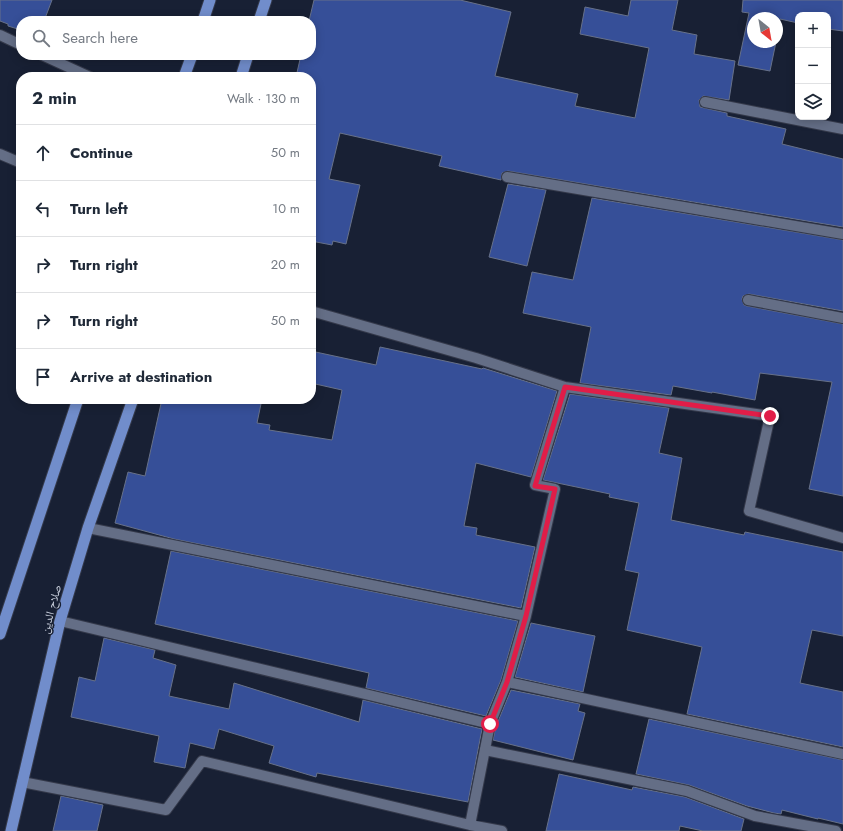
<!DOCTYPE html>
<meta charset="utf-8">
<style>
:root{--surface:#fff;--page:#f2f2f3;--text:#1f2937;--muted:#747a83;--line:#e0e1e3}
body{margin:0;font-family:Jost,"Noto Naskh Arabic",sans-serif;background:var(--page);color:var(--text)}
.controls{position:absolute;right:12px;top:12px;display:grid;overflow:hidden;border-radius:8px;box-shadow:0 2px 10px #0003}
.controls button{width:36px;height:36px;display:grid;place-items:center;padding:0;border:0;border-bottom:1px solid var(--line);background:var(--surface);color:var(--text);font:20px sans-serif}
.compass{position:absolute;left:747px;top:12px;width:36px;height:36px;border-radius:50%;background:var(--surface);box-shadow:0 2px 10px #0003;rotate:149deg}
.stop{position:absolute;width:12px;height:12px;margin:-9px;border:3px solid #e11d48;border-radius:50%;background:#fff}
.stop.end{background:#e11d48;border-color:#fff;box-shadow:0 1px 4px #0008}
.list{margin:0;padding:0;list-style:none}
h2{display:flex;justify-content:space-between;align-items:center;height:52px;margin:0;padding:0 16px;font-size:17px}
h2 small{font-size:13px;font-weight:400;color:var(--muted)}
.list li{display:grid;grid-template-columns:26px 1fr auto;gap:12px;align-items:center;box-sizing:border-box;height:56px;padding:0 16px;border-top:1px solid var(--line)}
.list b{display:block;font-size:15px;white-space:nowrap}
.list em{font-size:13px;font-style:normal;color:var(--muted)}
.icon{flex:none;width:22px;height:22px;fill:none;stroke:currentColor;stroke-width:2;stroke-linecap:round;stroke-linejoin:round}
.map{position:relative;flex:none;width:843px;height:831px;overflow:hidden}
.search{position:absolute;background:var(--surface);box-shadow:0 2px 10px #0003;left:16px;top:16px;width:300px;height:44px;display:flex;align-items:center;gap:10px;box-sizing:border-box;padding:0 14px;border-radius:16px;color:var(--muted);font-size:15px}
.panel{position:absolute;background:var(--surface);box-shadow:0 2px 10px #0003;left:16px;top:72px;width:300px;height:332px;border-radius:16px}
.map>svg:first-child{display:block}
.building{fill:#364f98;stroke:#677189}
.lines{fill:none;stroke-linecap:round;stroke-linejoin:round}
.service-casing{stroke:#34394a;stroke-width:12}
.minor-casing{stroke:#34394a;stroke-width:12}
.trunk-casing{stroke:#34394a;stroke-width:13}
.service{stroke:#646e86;stroke-width:10}
.minor{stroke:#646e86;stroke-width:10}
.trunk{stroke:#718dcb;stroke-width:11}
.route{stroke:#e11d48;stroke-width:5}
.labels{text-anchor:middle;dominant-baseline:central;stroke-width:3;stroke-linejoin:round;paint-order:stroke}
.street-label{font-size:12px;fill:#cdd3e0;stroke:#182034}
</style>
<div class="map">
<svg width="843" height="831" viewBox="0 0 843 831">
<rect width="100%" height="100%" fill="#182034"/>
<path class="building" d="M 0,0 L 52,0 L 44,21 L 21,21 L 21,30 L 8,26 L 8,24 L 0,21 Z
M 314,0 L 460,0 L 511,12 L 495,76 L 578,94 L 575,106 L 635,118 L 649,48 L 580,34 L 585,7 L 628,16 L 631,0 L 678,0 L 672,30 L 697,35 L 694,54 L 735,61 L 729,100 L 703,96 L 699,100 L 700,107 L 727,113 L 727,116 L 786,129 L 782,144 L 843,159 L 843,227 L 508,171 L 502,173 L 501,180 L 439,166 L 442,156 L 340,133 L 329,179 L 360,185 L 346,244 L 333,241 L 332,245 L 311,241 L 311,77 L 296,77 L 301,55 L 311,55 L 311,21 L 309,21 Z
M 743,0 L 843,0 L 843,31 L 828,29 L 828,15 L 798,15 L 798,23 L 780,19 L 777,36 L 777,18 L 753,18 L 753,42 L 776,42 L 770,71 L 738,65 L 749,13 L 742,12 Z
M 508,184 L 546,190 L 527,266 L 489,257 Z
M 592,198 L 843,240 L 843,311 L 749,294 L 743,296 L 742,299 L 744,305 L 747,306 L 843,324 L 843,496 L 809,489 L 832,382 L 760,373 L 755,400 L 712,392 L 712,393 L 673,386 L 671,395 L 580,383 L 591,327 L 523,313 L 532,272 L 573,280 Z
M 380,347 L 482,369 L 483,368 L 557,391 L 531,477 L 476,463 L 464,526 L 477,528 L 476,535 L 535,547 L 521,608 L 174,539 L 115,523 L 128,472 L 145,476 L 162,399 L 262,399 L 257,423 L 270,425 L 269,430 L 332,440 L 342,390 L 311,383 L 311,351 L 376,365 Z
M 570,394 L 669,408 L 659,453 L 682,458 L 671,520 L 744,535 L 745,532 L 843,552 L 843,636 L 812,630 L 800,683 L 843,692 L 843,747 L 687,714 L 702,647 L 627,630 L 639,573 L 625,570 L 639,503 L 609,497 L 610,494 L 543,480 Z
M 171,551 L 518,621 L 501,680 L 486,716 L 366,688 L 369,673 L 155,624 Z
M 531,623 L 595,636 L 583,692 L 515,677 Z
M 104,638 L 155,650 L 153,658 L 176,665 L 169,696 L 229,709 L 234,683 L 359,722 L 363,700 L 482,729 L 468,802 L 317,773 L 316,777 L 269,763 L 274,746 L 219,729 L 214,749 L 190,743 L 185,768 L 154,762 L 159,736 L 71,717 L 79,677 L 95,681 Z
M 511,690 L 580,704 L 578,711 L 585,713 L 573,760 L 493,740 L 496,726 Z
M 649,719 L 843,760 L 843,824 L 818,818 L 818,819 L 782,810 L 781,814 L 774,813 L 747,806 L 689,785 L 636,774 Z
M 559,774 L 632,790 L 633,787 L 685,797 L 744,819 L 741,831 L 703,831 L 680,826 L 679,831 L 546,831 Z
M 61,796 L 103,805 L 97,831 L 53,831 Z"/>
<g class="lines">
<defs>
<path id="service" d="M 485,750 L 687,791 L 755,816 L 836,831"/>
<path id="minor" d="M 0,35 L 21,45
M 42,55 L 90,77
M 705,102 L 843,129
M 0,154 L 21,163
M 507,177 L 843,234
M 748,300 L 843,318
M 311,311 L 476,358 L 565,387 L 770,416 L 749,511 L 843,538
M 88,528 L 526,616
M 60,621 L 490,724
M 507,682 L 843,754
M 22,782 L 166,810 L 202,761 L 470,825 L 502,831
M 470,825 L 490,724 L 507,682 L 526,616 L 555,489 L 535,485 L 565,387"/>
<path id="trunk" d="M 203,21 L 210,0
M 259,21 L 266,0
M 184,77 L 192,55
M 241,77 L 248,55
M 0,634 L 78,399
M 11,831 L 60,621 L 88,528 L 133,399"/>
</defs>
<use href="#service" class="service-casing"/>
<use href="#minor" class="minor-casing"/>
<use href="#trunk" class="trunk-casing"/>
<use href="#service" class="service"/>
<use href="#minor" class="minor"/>
<use href="#trunk" class="trunk"/>
</g>
<g class="lines">
<path class="route" d="M 490,724 L 507,682 L 526,616 L 555,489 L 535,486 L 565,387 L 770,416"/>
</g>
<g class="labels">
<g class="street-label">
<text transform="translate(51 609) rotate(-75)">صلاح الدين</text>
</g>
</g>
</svg>
<div class="controls">
<button>+</button>
<button>−</button>
<button><svg class="icon" aria-label="layers" viewBox="0 0 24 24"><path d="M12 4l9 5-9 5-9-5zM3 14l9 5 9-5"/></svg></button>
</div>
<svg class="compass" viewBox="-18 -18 36 36"><path d="M0-13l5 13h-10z" fill="#e53935"/><path d="M0 13l5-13h-10z" fill="#747a83"/></svg>
<div class="stop" style="left:490px;top:724px"></div>
<div class="stop end" style="left:770px;top:416px"></div>
<div class="search"><svg class="icon" aria-label="search" viewBox="0 0 24 24"><circle cx="10" cy="10" r="6"/><path d="M15 15l6 6"/></svg>Search here</div>
<section class="panel">
<h2>2 min<small>Walk · 130 m</small></h2>
<ul class="list">
<li><svg class="icon" aria-label="ahead" viewBox="0 0 24 24"><path d="M12 20V5M6 11l6-6 6 6"/></svg><div><b>Continue</b></div><em>50 m</em></li>
<li><svg class="icon" aria-label="left" viewBox="0 0 24 24"><path d="M17 20v-9H6M10 6l-5 5 5 5"/></svg><div><b>Turn left</b></div><em>10 m</em></li>
<li><svg class="icon" aria-label="right" viewBox="0 0 24 24"><path d="M7 20v-9h11M14 6l5 5-5 5"/></svg><div><b>Turn right</b></div><em>20 m</em></li>
<li><svg class="icon" aria-label="right" viewBox="0 0 24 24"><path d="M7 20v-9h11M14 6l5 5-5 5"/></svg><div><b>Turn right</b></div><em>50 m</em></li>
<li><svg class="icon" aria-label="arrive" viewBox="0 0 24 24"><path d="M6 21V4h12l-3 4 3 4H6"/></svg><div><b>Arrive at destination</b></div></li>
</ul>
</section>
</div>
